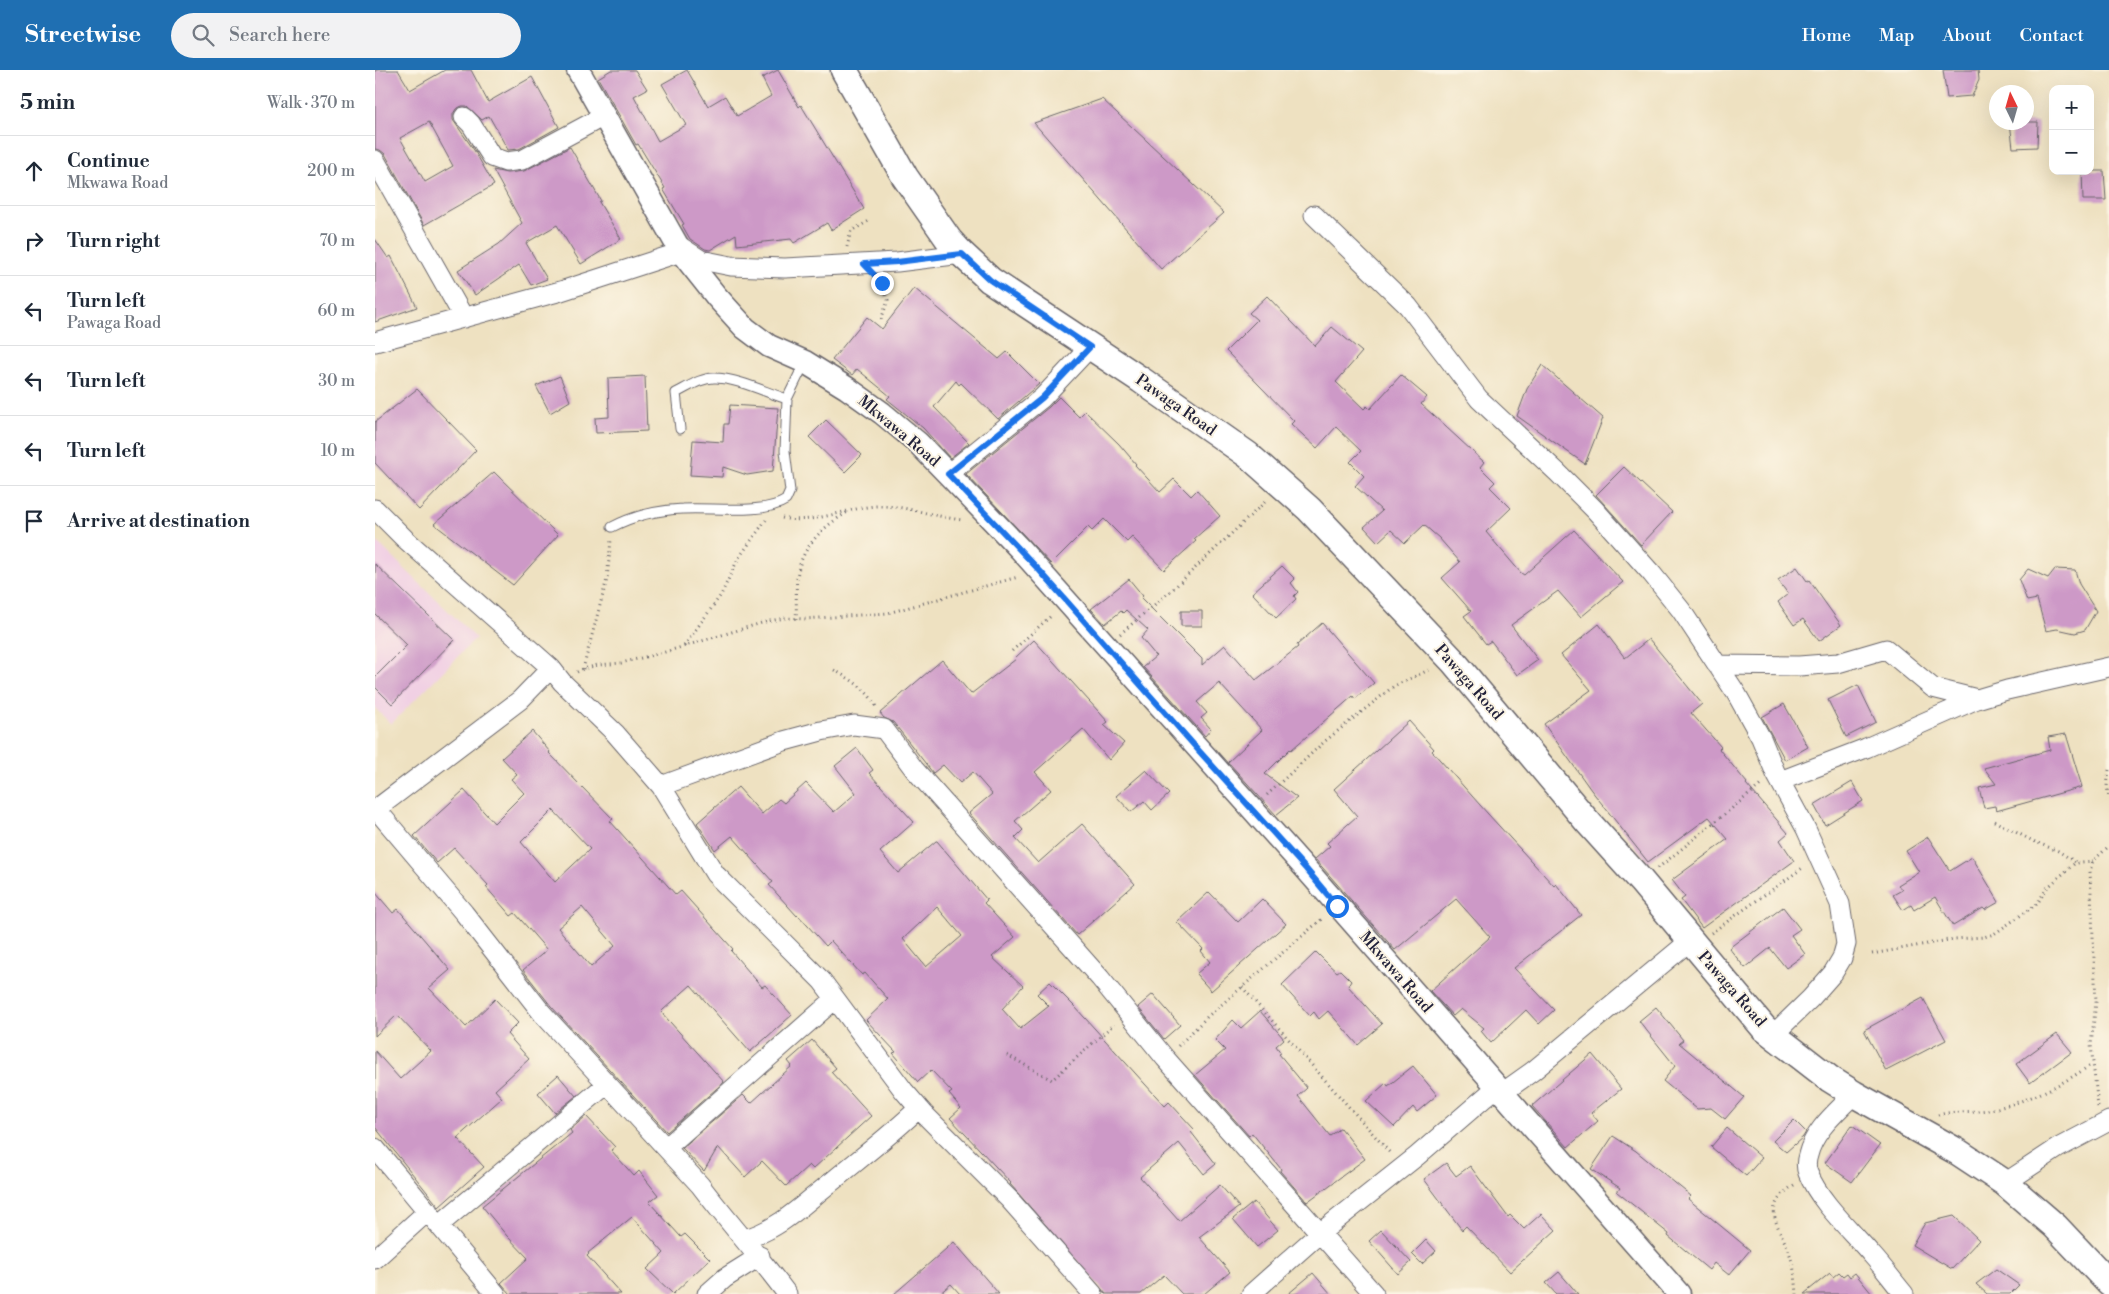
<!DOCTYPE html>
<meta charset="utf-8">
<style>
:root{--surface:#fff;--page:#f2f2f3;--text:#1f2937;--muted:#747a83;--line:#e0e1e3;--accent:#1f6fb2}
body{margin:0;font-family:"Libre Bodoni",serif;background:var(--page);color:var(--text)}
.controls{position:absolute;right:15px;top:15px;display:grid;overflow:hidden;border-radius:10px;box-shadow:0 5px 20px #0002}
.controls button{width:45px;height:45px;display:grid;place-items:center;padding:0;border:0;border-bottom:1px solid var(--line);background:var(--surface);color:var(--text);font:25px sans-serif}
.compass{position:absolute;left:1614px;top:15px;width:45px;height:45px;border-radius:50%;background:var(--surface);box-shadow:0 5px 20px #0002;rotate:355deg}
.stop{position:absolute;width:15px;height:15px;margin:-11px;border:4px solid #1a73e8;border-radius:50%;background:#fff}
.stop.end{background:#1a73e8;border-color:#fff;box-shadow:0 1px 5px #0008}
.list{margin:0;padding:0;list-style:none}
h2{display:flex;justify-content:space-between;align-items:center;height:65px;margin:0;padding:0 20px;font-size:21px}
h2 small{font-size:16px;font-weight:400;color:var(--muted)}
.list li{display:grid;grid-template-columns:32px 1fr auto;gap:15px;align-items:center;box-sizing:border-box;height:70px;padding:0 20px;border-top:1px solid var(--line)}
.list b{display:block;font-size:19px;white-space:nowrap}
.list p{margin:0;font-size:16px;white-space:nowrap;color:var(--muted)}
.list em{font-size:16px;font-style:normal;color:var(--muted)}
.icon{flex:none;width:28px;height:28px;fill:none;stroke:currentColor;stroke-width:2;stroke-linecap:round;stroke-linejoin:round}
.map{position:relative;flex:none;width:1734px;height:1224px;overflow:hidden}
header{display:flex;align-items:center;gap:30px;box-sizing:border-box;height:70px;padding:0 25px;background:var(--accent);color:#fff}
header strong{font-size:24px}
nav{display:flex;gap:28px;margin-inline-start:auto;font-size:18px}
.search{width:350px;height:45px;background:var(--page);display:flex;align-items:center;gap:12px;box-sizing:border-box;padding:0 18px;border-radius:28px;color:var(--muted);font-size:19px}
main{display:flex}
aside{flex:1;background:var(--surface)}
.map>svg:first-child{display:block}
.built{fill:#f1d0e4}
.building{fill:#cd99c7;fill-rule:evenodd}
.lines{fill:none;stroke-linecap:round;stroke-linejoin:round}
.service-casing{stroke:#69656a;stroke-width:11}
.minor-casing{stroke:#69656a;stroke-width:21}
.tertiary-casing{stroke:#69656a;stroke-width:25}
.secondary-casing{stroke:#69656a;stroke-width:29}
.path{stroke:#69656a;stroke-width:3;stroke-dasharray:1 4;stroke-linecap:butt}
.service{stroke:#fff;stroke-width:9}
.minor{stroke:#fff;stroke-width:19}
.tertiary{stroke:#fff;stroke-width:22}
.secondary{stroke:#fff;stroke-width:26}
.route{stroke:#1a73e8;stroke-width:6}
.labels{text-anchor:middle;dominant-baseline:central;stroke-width:4;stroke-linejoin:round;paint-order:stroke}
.street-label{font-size:16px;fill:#22223b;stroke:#fcf5e5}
</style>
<header>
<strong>Streetwise</strong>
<div class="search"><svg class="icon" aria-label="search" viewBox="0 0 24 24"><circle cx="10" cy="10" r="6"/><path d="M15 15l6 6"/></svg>Search here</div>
<nav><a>Home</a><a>Map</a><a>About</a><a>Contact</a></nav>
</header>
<main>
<aside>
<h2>5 min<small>Walk · 370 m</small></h2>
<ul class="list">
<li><svg class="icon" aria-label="ahead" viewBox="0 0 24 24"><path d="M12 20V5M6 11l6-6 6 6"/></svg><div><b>Continue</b><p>Mkwawa Road</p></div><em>200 m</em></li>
<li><svg class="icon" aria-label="right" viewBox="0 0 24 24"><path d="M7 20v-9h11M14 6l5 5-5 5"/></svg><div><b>Turn right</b></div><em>70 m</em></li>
<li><svg class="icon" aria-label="left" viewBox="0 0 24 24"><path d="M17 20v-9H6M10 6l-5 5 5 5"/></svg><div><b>Turn left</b><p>Pawaga Road</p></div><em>60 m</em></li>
<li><svg class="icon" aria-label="left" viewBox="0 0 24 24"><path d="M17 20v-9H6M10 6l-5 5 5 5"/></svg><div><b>Turn left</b></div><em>30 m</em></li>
<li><svg class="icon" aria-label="left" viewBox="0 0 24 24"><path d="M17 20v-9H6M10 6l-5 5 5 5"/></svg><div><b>Turn left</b></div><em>10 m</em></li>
<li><svg class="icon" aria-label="arrive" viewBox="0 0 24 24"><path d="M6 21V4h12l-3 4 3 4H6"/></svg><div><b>Arrive at destination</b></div></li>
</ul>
</aside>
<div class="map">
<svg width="1734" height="1224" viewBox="0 0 1734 1224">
<rect width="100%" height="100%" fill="#fcf5e5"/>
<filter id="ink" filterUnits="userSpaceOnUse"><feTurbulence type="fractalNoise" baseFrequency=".02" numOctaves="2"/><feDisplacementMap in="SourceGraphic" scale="10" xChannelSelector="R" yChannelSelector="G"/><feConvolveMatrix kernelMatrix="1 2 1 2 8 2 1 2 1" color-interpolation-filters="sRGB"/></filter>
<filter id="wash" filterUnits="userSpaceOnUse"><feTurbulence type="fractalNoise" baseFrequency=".0096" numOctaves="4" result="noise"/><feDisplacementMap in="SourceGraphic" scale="20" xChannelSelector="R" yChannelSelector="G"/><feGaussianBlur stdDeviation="1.12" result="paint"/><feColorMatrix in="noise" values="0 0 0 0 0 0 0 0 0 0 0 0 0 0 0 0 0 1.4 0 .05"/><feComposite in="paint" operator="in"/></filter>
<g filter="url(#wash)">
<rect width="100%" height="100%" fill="#eee1c1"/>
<path class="built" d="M 0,470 L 101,568 L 16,654 L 0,638 Z"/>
<g id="blocks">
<path class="building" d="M 0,0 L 23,0 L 35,20 L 70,0 L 96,0 L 113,32 L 157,7 L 184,57 L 144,79 L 133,80 L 114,46 L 107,50 L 92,36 L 87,36 L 81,39 L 78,44 L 78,50 L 99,80 L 119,115 L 49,155 L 10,84 L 5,80 L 0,79 ZM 54,52 L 78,96 L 50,112 L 25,68 Z
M 236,0 L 260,0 L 272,19 L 259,26 L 283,71 L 311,55 L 287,14 L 312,0 L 333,36 L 350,26 L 362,46 L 396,26 L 387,8 L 403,0 L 424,37 L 426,35 L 489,139 L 456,160 L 452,153 L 419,173 L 416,169 L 362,175 L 361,164 L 335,180 L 330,179 L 315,169 L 307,155 L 309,154 L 288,119 L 290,118 L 263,74 L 261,75 L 223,8 Z
M 1568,0 L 1603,0 L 1604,10 L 1597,26 L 1572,28 Z
M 727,29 L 849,143 L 786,199 L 659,53 Z
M 1635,52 L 1663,52 L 1662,77 L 1638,78 Z
M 195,77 L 226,131 L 224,132 L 246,169 L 206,194 L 182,155 L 151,173 L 172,209 L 156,215 L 144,195 L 100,225 L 83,200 L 124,174 L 147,153 L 118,100 L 132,103 L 149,101 Z
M 1707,101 L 1729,101 L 1731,130 L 1708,130 Z
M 0,169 L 13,188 L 16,186 L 42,237 L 0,252 Z
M 539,218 L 624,289 L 632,282 L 664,314 L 623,349 L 586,313 L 584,315 L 581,311 L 559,337 L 594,373 L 575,388 L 548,358 L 512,329 L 515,326 L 482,299 L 477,305 L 457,290 L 492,247 L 507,259 Z
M 892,226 L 940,276 L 957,257 L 987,282 L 961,312 L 989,339 L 992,336 L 995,339 L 1026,305 L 1052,327 L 1046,334 L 1109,392 L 1105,397 L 1120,412 L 1115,417 L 1136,438 L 1111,462 L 1146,503 L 1149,505 L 1199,460 L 1248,512 L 1206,547 L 1183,521 L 1136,555 L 1163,590 L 1142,605 L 1116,571 L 1111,574 L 1089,546 L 1096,541 L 1067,508 L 1085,492 L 1064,468 L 1049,455 L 1030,473 L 1016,460 L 1003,472 L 989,457 L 1007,441 L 980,416 L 989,406 L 975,392 L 986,381 L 961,357 L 942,378 L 916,354 L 919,351 L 851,281 L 882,250 L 874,243 Z
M 1167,295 L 1228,348 L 1210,394 L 1142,346 L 1152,319 Z
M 185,306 L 195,331 L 175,343 L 161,316 Z
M 270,306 L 272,361 L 221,363 L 220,348 L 234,347 L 233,308 Z
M 42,319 L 101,380 L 44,440 L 0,393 L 0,352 Z
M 684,327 L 704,347 L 710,341 L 744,374 L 761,394 L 760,395 L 785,422 L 799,409 L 816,426 L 822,420 L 845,446 L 819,469 L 821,471 L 789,500 L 757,467 L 752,472 L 729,449 L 717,461 L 713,457 L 676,494 L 591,404 L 674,337 Z
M 355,335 L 403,338 L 398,401 L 372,405 L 348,397 L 347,407 L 315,405 L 318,370 L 348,372 L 349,354 L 353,354 Z
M 451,350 L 487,385 L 470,402 L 434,367 Z
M 1249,397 L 1297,442 L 1266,475 L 1221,425 Z
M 119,402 L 183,465 L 138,515 L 59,454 Z
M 0,494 L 79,570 L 17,634 L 0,617 L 0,607 L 32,575 L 0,544 Z
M 907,496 L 920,509 L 916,513 L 923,522 L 919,526 L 921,529 L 901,548 L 877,523 Z
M 1422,497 L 1432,511 L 1434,510 L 1466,555 L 1444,571 L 1428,549 L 1419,555 L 1403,532 L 1413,524 L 1403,510 Z
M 1653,499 L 1673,508 L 1680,499 L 1700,500 L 1704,514 L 1721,541 L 1710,560 L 1700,563 L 1682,559 L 1671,561 L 1662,529 L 1652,531 L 1644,510 Z
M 754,509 L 768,526 L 766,528 L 827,589 L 827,595 L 850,575 L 881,610 L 923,577 L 922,575 L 947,553 L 999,613 L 980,629 L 978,626 L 916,680 L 915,679 L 890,704 L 922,728 L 901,745 L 853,692 L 887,660 L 844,613 L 822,632 L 832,643 L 826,648 L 836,659 L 830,666 L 768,597 L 781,586 L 766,568 L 773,560 L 751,540 L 748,543 L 746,541 L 730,554 L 716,539 Z
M 806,541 L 827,541 L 827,556 L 806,556 Z
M 1224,554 L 1250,588 L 1274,569 L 1327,634 L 1316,643 L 1346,677 L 1344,679 L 1372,713 L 1371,714 L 1413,763 L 1405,770 L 1419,791 L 1327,858 L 1306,830 L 1310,827 L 1297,810 L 1353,769 L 1334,747 L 1273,792 L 1216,720 L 1169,654 L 1216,620 L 1186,585 Z
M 659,570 L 733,652 L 729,655 L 749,673 L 734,690 L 708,659 L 660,702 L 676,720 L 640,751 L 648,760 L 640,768 L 663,793 L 707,754 L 760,814 L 702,865 L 594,743 L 617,724 L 598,702 L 585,713 L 568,695 L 558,703 L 518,652 L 509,648 L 505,643 L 567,590 L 596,624 L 641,589 L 640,588 Z
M 1483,615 L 1501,652 L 1471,667 L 1453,630 Z
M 1409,634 L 1433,677 L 1410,690 L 1387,647 Z
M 1034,651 L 1059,679 L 1057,681 L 1113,744 L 1179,816 L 1181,814 L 1206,845 L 1139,898 L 1179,940 L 1164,954 L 1151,940 L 1116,973 L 1106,961 L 1109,958 L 1086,939 L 1078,946 L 1055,921 L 1115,867 L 1081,829 L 1020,880 L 940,789 L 955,776 L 952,773 L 982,746 L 959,719 Z
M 157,661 L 175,682 L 174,683 L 238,749 L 235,751 L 301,825 L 306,821 L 358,879 L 356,881 L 387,917 L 390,915 L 417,945 L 375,982 L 316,915 L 288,940 L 286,942 L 349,1012 L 292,1062 L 176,936 L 148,900 L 172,880 L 140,843 L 136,846 L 111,817 L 113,815 L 79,778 L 62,793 L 39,766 L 89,720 L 119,753 L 149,723 L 136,709 L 142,704 L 127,688 ZM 178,740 L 215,779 L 180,812 L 146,772 ZM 207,837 L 240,876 L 216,897 L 183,858 Z
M 1691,664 L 1707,717 L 1621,741 L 1620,736 L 1609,738 L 1604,718 L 1621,714 L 1609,698 L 1675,680 L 1673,667 Z
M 482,678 L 498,700 L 494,703 L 539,752 L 505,782 L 523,803 L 561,771 L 562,771 L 612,830 L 609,833 L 640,867 L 617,887 L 648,916 L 627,939 L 645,959 L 674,936 L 662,924 L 675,912 L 700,937 L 790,1036 L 794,1032 L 819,1059 L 816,1062 L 841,1094 L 829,1104 L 804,1073 L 765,1107 L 804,1151 L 845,1115 L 864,1137 L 824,1167 L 855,1202 L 829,1224 L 807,1224 L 789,1205 L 766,1224 L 731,1224 L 635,1114 L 636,1113 L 575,1048 L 586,1038 L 574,1024 L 577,1022 L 556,1000 L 543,1012 L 518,983 L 521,982 L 491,950 L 513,929 L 490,903 L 487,905 L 456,871 L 451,876 L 423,845 L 422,846 L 394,815 L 398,812 L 357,766 L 340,780 L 322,753 L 363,717 L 387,744 L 404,729 L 409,733 L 431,713 L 459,742 L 481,723 L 460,696 ZM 562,837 L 587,866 L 551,897 L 528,869 Z
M 771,700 L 794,724 L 777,740 L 769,731 L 756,742 L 741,726 Z
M 1477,712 L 1488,731 L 1450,755 L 1439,735 Z
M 1553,767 L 1575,801 L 1597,787 L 1624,832 L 1610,840 L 1608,838 L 1578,856 L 1560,827 L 1539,840 L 1536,835 L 1528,840 L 1518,825 L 1527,820 L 1523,815 L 1544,802 L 1531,781 Z
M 0,822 L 18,843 L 23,839 L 75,900 L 54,918 L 91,957 L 120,929 L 143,953 L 132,964 L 154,989 L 120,1020 L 127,1028 L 82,1068 L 109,1097 L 64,1137 L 0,1057 L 0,981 L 25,1009 L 56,981 L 22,945 L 0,966 Z
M 834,822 L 863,852 L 887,829 L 911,854 L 836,921 L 821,904 L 835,892 L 826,881 L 828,879 L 802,852 Z
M 1408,837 L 1425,859 L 1416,865 L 1430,884 L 1411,898 L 1395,878 L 1370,898 L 1354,878 Z
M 941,882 L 954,895 L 962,902 L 965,900 L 976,911 L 973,916 L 1007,954 L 983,975 L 953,941 L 944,949 L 939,942 L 935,946 L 907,915 Z
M 778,924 L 805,955 L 789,969 L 763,937 Z
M 1548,928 L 1571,970 L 1511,1001 L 1489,960 Z
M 1281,937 L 1308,970 L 1304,973 L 1369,1027 L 1350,1049 L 1336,1038 L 1322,1039 L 1288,1011 L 1300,996 L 1264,951 Z
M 885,941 L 909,969 L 901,976 L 906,983 L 904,984 L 932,1018 L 923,1026 L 955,1066 L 966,1058 L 990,1089 L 932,1132 L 905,1101 L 906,1099 L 877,1063 L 874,1066 L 820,1005 L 850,980 L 840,970 L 858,950 L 866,958 Z
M 1682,964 L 1697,982 L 1655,1013 L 1641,994 Z
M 437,970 L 461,998 L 456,1002 L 496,1046 L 438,1099 L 434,1095 L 411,1116 L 387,1091 L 370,1107 L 343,1077 L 329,1101 L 307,1078 L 368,1025 L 376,1033 L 417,996 L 413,991 Z
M 1217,984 L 1246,1019 L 1216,1043 L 1223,1051 L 1193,1077 L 1157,1036 Z
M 1038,996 L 1062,1025 L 1042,1042 L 1038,1037 L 1019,1057 L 991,1031 L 1011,1013 L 1013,1016 Z
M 183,1005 L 201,1026 L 180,1043 L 163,1023 Z
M 211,1046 L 240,1077 L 236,1080 L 259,1106 L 264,1101 L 283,1125 L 274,1132 L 306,1167 L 310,1164 L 335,1189 L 298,1224 L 272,1199 L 289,1183 L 257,1147 L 213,1183 L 214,1184 L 212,1186 L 246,1224 L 136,1224 L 126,1213 L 153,1188 L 132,1166 L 107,1136 L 197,1063 L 195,1060 Z
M 1419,1050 L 1431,1062 L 1428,1067 L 1411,1082 L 1398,1071 Z
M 1477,1055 L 1505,1075 L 1477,1112 L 1450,1093 Z
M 1352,1058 L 1387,1088 L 1371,1106 L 1336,1077 Z
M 1238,1066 L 1261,1081 L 1316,1126 L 1313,1129 L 1375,1180 L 1354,1205 L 1339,1193 L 1334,1200 L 1293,1166 L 1294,1164 L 1242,1122 L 1245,1118 L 1216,1099 Z
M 1071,1093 L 1081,1106 L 1095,1096 L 1133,1147 L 1135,1145 L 1149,1159 L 1166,1144 L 1181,1160 L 1135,1202 L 1091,1156 L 1087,1160 L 1049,1109 Z
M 879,1132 L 903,1160 L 882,1177 L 858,1149 Z
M 1579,1146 L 1604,1170 L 1577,1199 L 1537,1175 L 1550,1153 Z
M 1006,1160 L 1036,1192 L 1023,1204 L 994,1171 Z
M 1051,1170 L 1061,1181 L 1047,1194 L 1037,1184 Z
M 579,1172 L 624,1224 L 585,1224 L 576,1214 L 564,1224 L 519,1224 Z
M 1621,1199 L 1644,1215 L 1635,1224 L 1612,1224 L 1601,1214 Z
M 1184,1202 L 1203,1224 L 1181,1224 L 1171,1213 Z
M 1464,1202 L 1468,1206 L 1472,1203 L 1475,1207 L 1480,1203 L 1497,1224 L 1429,1224 L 1455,1203 L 1458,1207 Z
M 938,1203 L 956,1224 L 913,1224 Z"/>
</g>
</g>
<g filter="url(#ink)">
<use href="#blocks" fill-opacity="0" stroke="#69656a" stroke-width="1"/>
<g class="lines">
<defs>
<path id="service" d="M 305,359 L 301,323 C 313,317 327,307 341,308 C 364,309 390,322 412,329
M 237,457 C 258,446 283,440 308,439 C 336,437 388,445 411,430 L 415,421 L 410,381 L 412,329 L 430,292"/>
<path id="minor" d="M 89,47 L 96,54 L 117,87 L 131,92 L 147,90 L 229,46
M 0,90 L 89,248
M 939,145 L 1033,236 L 1104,329 L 1182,402 L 1220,440 L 1277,504 L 1306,540 L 1361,623 L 1386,668 L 1401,704 L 1431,759 L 1465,834 L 1471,874 L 1467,888 L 1458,903 L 1436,928 L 1398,965
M 306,177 L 326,190 L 356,196 L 410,198 L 522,192 L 587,184
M 0,272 L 186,221 L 306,182
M 573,404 L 667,328 L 715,277
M 0,439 L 30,469 L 176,598 L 187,612 L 240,663 L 286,716 L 340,804 L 447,911 L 529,1021 L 549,1044 L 634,1129 L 718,1224
M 1342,595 L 1424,596 L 1463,593 L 1511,579 L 1558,618 L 1602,629
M 1405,711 L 1491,678 L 1602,629 L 1632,620 L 1734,597
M 286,716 L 409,671 L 446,661 L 479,655 L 509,659 L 539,699 L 725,908 L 790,988 L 999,1224
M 1,739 L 89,843 L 167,943 L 325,1115 C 353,1152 384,1186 412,1224
M 0,740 L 145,630 L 176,598
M 1127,1023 L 1158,1001 L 1316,870
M 1479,1024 C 1462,1042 1439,1060 1433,1085 C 1431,1091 1431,1098 1433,1103 C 1445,1133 1477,1161 1497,1185 C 1508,1197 1518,1211 1529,1224
M 292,1077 L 460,929
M 0,1078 L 121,1224
M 1630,1113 L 1683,1078 L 1734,1051
M 64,1155 L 232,1014
M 370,1169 C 407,1158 429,1133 459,1110 C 488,1086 517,1064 544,1038
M 0,1189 L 53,1141
M 332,1224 L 350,1208 L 385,1186
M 876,1224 L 945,1163 L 1042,1086 L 1122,1017"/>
<path id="tertiary" d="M 203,0 L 306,182 L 341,226 L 370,258 L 394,276 L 430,292 L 472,318 L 507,343 L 543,373 L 573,404 L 645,479 L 931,799 L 1304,1224"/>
<path id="secondary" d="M 469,0 L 530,107 L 574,170 L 587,184 L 615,210 L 766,310 L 873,385 L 934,439 L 1078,591 L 1211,750 L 1266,811 L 1389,958 L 1455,1009 L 1479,1024 L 1583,1082 L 1630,1113 L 1680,1156 L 1734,1213"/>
</defs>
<use href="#service" class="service-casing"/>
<use href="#minor" class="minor-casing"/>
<use href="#tertiary" class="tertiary-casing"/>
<use href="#secondary" class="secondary-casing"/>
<path class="path" d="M 472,177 L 476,161 L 494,151
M 505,211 L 513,230 L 506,250
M 407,448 C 438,455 471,438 501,436 C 532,435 558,447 588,450
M 421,549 C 422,534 420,517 423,502 C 428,475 450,455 473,442
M 745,564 L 798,519 L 892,430
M 309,576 L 346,525 L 363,489 L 391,450
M 637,581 L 677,545
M 208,599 L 232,509 L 236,470
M 459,600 C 477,610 494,620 502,639
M 202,602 L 208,599 L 223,595 L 246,593 L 290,582 L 390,552 L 409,548 L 430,549 L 513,543 L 643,507
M 1734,700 L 1732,716 L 1734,728
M 892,725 L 949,672 L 1019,616 L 1056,599
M 1619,751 L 1658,771 L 1683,781 L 1702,793
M 1283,798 L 1387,714
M 1336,863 L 1429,797
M 1497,884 L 1579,869 L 1609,867 L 1619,864 L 1662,834 L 1672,818 L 1699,794 L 1706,792 L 1718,791
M 867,917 L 1016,1084
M 803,976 L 832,947 L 948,848
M 632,985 L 677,1010 L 739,954
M 1723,1037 L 1716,975 L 1721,932 L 1715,801 L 1718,791 L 1734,776
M 1563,1045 C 1581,1040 1600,1043 1618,1039 C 1654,1031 1687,1015 1717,994
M 1419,1115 C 1385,1138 1403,1153 1414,1182 C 1419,1196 1421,1210 1422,1224"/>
<use href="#service" class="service"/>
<use href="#minor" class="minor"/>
<use href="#tertiary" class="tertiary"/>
<use href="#secondary" class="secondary"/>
</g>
</g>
<g class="lines" filter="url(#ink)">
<path class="route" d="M 507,213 L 489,194 L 522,192 L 587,184 L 615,210 L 715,277 L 667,328 L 573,404 L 665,501 L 825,682 L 931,799 L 962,836"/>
</g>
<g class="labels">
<g class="street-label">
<text transform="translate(801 335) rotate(35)">Pawaga Road</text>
<text transform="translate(524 361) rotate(40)">Mkwawa Road</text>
<text transform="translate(1094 612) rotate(49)">Pawaga Road</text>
<text transform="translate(1021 902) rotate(49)">Mkwawa Road</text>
<text transform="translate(1357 919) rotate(49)">Pawaga Road</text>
</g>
</g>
</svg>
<div class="controls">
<button>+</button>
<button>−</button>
</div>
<svg class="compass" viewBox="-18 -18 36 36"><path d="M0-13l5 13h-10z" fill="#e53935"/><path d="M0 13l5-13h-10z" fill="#747a83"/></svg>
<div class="stop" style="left:962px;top:836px"></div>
<div class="stop end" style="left:507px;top:213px"></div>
</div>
</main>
